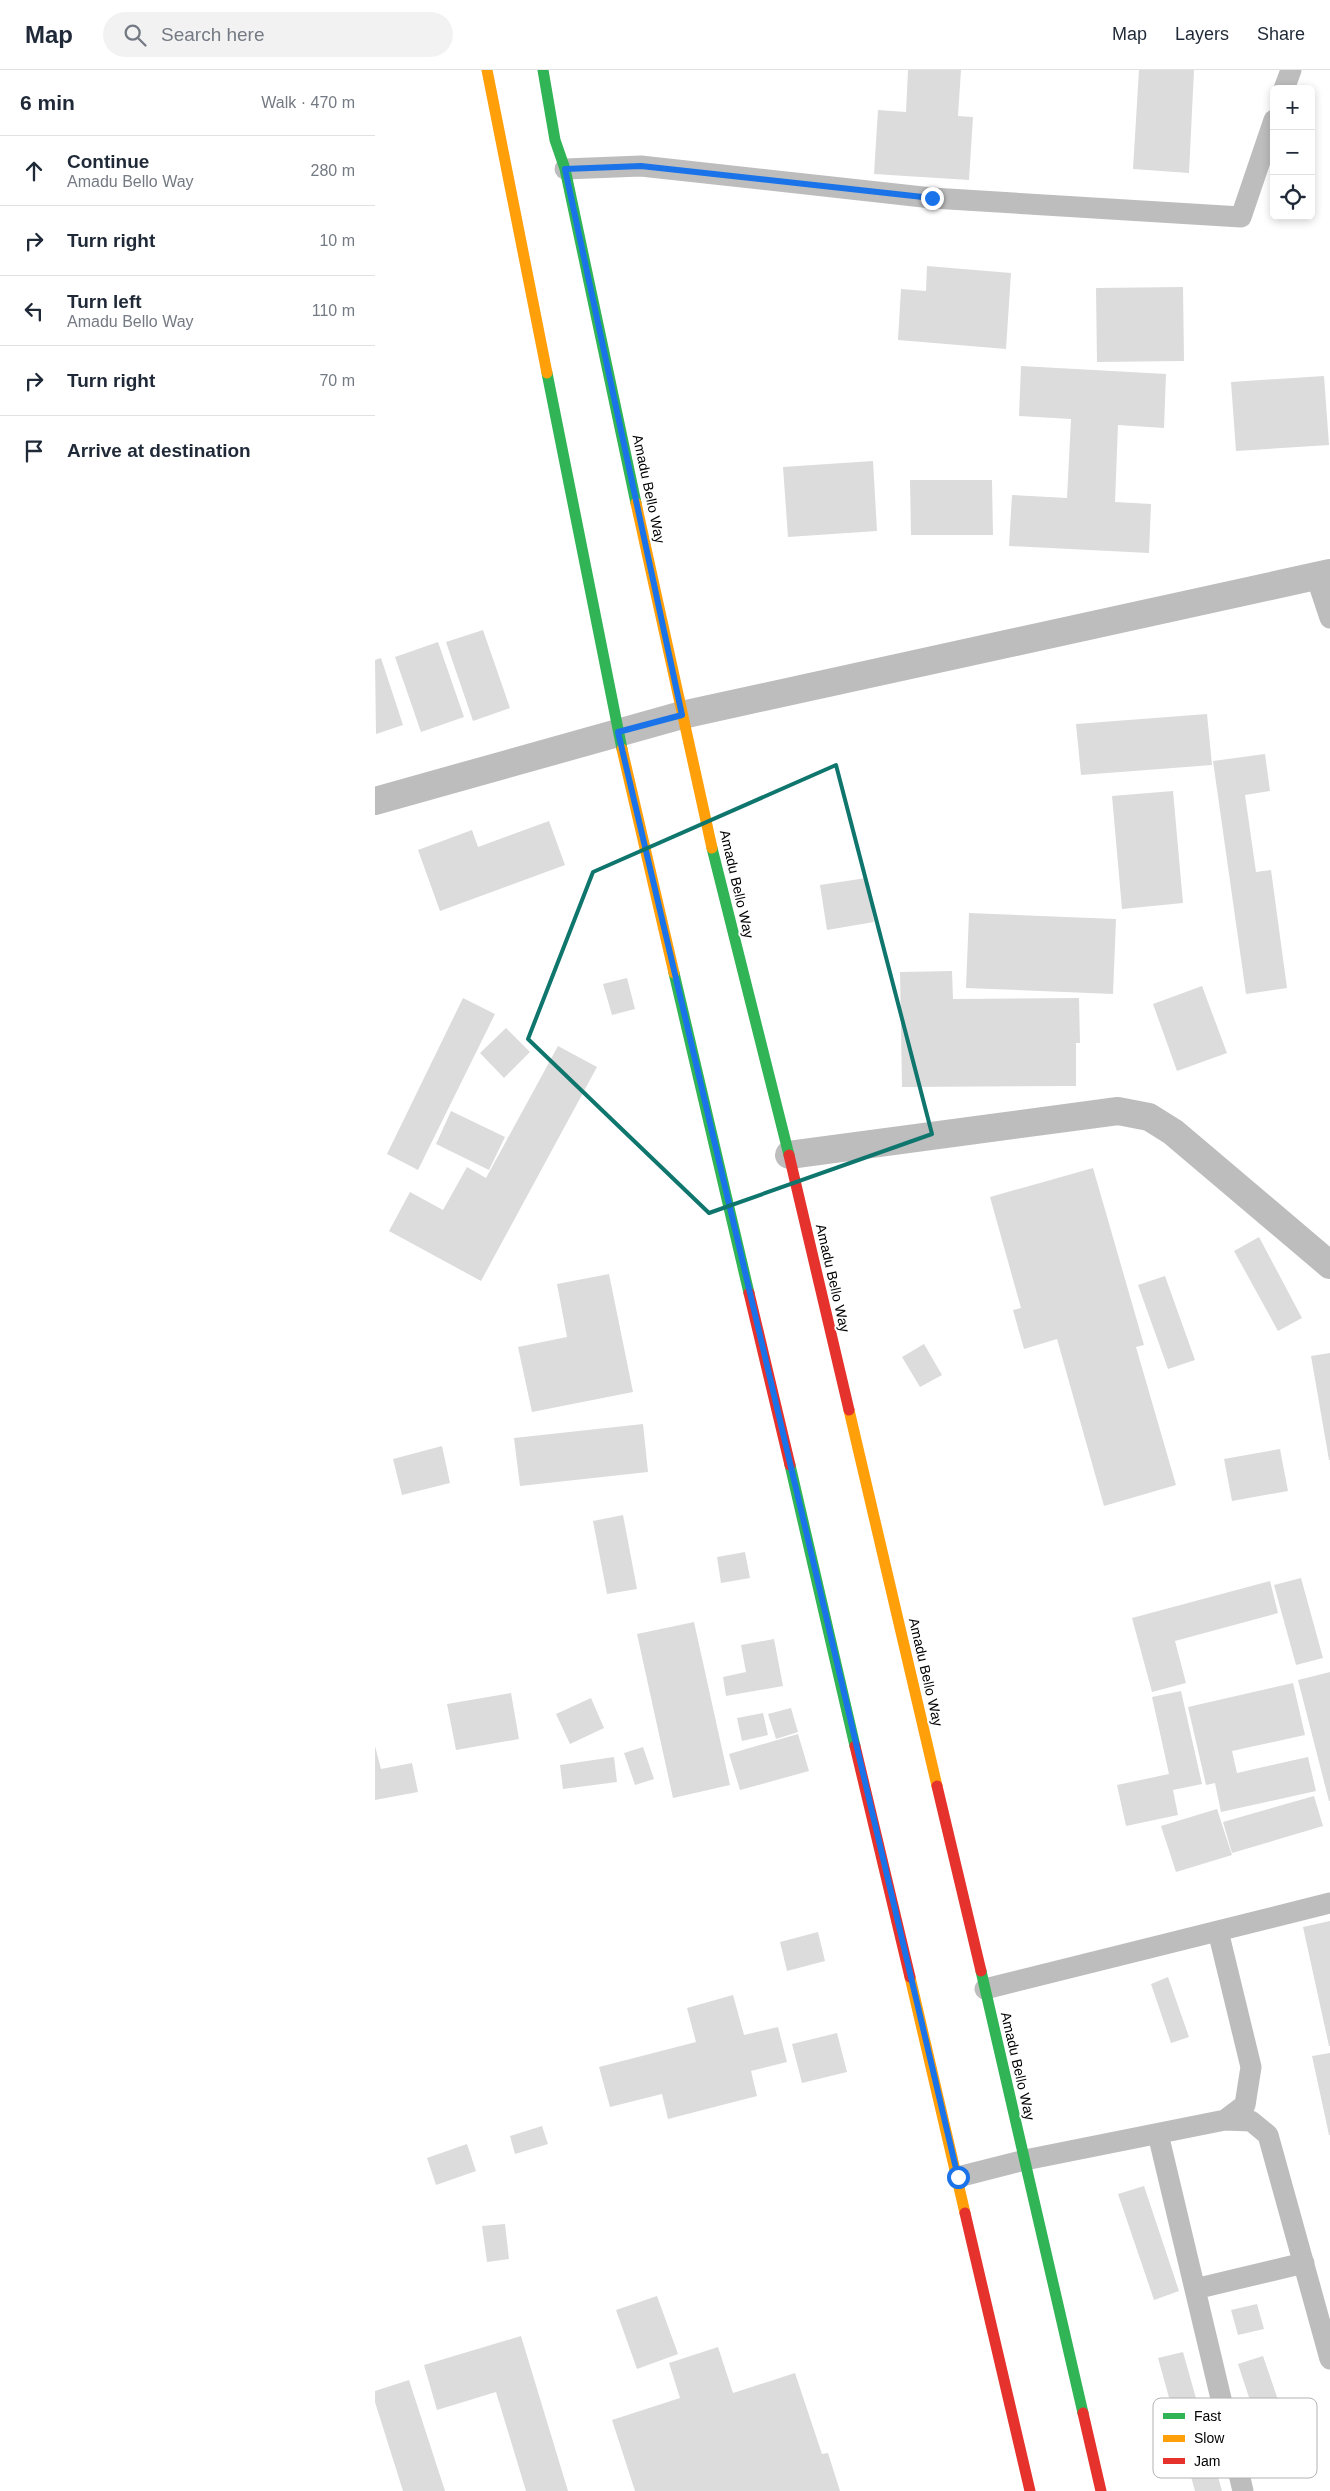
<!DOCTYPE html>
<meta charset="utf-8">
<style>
:root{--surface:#fff;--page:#f2f2f3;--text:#1f2937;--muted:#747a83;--line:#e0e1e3}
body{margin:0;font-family:Helvetica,sans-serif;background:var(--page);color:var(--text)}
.controls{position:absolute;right:15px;top:15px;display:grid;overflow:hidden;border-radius:8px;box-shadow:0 2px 8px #0003}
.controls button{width:45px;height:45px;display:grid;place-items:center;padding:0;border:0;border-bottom:1px solid var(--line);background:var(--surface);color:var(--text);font:25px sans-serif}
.stop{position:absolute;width:15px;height:15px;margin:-11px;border:4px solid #1a73e8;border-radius:50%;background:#fff}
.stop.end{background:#1a73e8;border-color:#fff;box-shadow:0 1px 5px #0008}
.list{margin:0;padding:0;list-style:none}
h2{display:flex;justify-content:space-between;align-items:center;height:65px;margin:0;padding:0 20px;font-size:21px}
h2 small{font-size:16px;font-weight:400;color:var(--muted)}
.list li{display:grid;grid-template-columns:32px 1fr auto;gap:15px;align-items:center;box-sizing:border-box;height:70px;padding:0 20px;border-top:1px solid var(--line)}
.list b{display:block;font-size:19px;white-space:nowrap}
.list p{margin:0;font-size:16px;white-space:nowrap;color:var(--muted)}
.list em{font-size:16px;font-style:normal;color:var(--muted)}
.icon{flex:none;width:28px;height:28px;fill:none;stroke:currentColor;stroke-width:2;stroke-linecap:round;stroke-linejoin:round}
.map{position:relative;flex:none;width:955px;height:2421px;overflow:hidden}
header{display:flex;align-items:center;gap:30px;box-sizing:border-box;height:70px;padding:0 25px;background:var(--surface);border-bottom:1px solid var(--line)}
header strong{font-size:24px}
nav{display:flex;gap:28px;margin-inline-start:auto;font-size:18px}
.search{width:350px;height:45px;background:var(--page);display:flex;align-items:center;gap:12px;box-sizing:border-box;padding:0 18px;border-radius:28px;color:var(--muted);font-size:19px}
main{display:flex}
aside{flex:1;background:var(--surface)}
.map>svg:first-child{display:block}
.building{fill:#dcdcdc}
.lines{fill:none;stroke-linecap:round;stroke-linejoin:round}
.lane{stroke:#bdbdbd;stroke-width:21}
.street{stroke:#bdbdbd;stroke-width:28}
.fast{stroke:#30b455;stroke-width:11}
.slow{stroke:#ff9f0a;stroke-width:11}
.jam{stroke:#e5322d;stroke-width:11}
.route{stroke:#1a73e8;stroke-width:6}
.marked{fill:none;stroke:#0f766e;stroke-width:4;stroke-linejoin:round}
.labels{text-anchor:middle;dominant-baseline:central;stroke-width:4;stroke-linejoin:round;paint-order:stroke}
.street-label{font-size:14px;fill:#000;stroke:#fff}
.key{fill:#fff;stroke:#b2b2b2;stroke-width:1}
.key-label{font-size:14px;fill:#000}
</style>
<header>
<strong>Map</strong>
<div class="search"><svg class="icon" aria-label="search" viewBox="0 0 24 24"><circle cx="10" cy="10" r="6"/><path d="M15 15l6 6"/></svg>Search here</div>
<nav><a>Map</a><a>Layers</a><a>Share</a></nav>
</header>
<main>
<aside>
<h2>6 min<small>Walk · 470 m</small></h2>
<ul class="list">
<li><svg class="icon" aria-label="ahead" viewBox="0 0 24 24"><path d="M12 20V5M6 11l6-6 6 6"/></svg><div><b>Continue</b><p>Amadu Bello Way</p></div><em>280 m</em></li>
<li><svg class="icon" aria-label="right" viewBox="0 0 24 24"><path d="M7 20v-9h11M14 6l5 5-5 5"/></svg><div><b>Turn right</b></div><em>10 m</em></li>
<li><svg class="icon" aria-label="left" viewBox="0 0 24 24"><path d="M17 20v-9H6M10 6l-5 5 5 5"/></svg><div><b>Turn left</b><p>Amadu Bello Way</p></div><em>110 m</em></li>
<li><svg class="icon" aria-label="right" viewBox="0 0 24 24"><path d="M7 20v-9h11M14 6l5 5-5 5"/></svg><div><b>Turn right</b></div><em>70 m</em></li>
<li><svg class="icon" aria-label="arrive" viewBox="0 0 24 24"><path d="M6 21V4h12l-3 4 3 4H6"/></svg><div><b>Arrive at destination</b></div></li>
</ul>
</aside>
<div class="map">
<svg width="955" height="2421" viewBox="0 0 955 2421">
<rect width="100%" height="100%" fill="#fff"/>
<path class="building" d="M 533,0 L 586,0 L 583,46 L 598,47 L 594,110 L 499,104 L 503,40 L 531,42 Z
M 764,0 L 819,0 L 814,103 L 758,99 Z
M 552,196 L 636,203 L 631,279 L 523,270 L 526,219 L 551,221 Z
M 808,217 L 809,291 L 722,292 L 721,218 Z
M 646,296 L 791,304 L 789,358 L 743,355 L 740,432 L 776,434 L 774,483 L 634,476 L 637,425 L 692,428 L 696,349 L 644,346 Z
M 949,306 L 954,375 L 861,381 L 856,312 Z
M 498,391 L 502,461 L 413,467 L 408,397 Z
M 535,410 L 617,410 L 618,465 L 536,465 Z
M 108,560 L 135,638 L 98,651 L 71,572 Z
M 63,572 L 89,647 L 46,662 L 20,587 Z
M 6,588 L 28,655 L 1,664 L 0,590 Z
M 832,644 L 837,695 L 706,705 L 701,654 Z
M 890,684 L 895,721 L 870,725 L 881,802 L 896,800 L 912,918 L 871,924 L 838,691 Z
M 798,721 L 808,833 L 747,839 L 737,726 Z
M 174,751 L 190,795 L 65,841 L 43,780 L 97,760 L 103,777 Z
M 491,808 L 499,852 L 452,860 L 445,815 Z
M 594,843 L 741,849 L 738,924 L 591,918 Z
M 577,901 L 578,929 L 704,928 L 705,973 L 701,973 L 701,1016 L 527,1017 L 525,902 Z
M 252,908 L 260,939 L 237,945 L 228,914 Z
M 827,916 L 852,983 L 802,1001 L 778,934 Z
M 88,928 L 120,944 L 43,1100 L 12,1084 Z
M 131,958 L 155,982 L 129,1008 L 105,983 Z
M 183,976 L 222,997 L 106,1211 L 14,1161 L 35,1122 L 68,1140 L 92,1097 L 111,1108 Z
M 76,1041 L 130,1067 L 114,1100 L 61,1074 Z
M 718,1098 L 769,1275 L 761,1277 L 801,1415 L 729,1436 L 682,1269 L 649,1279 L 638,1240 L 646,1238 L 615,1127 Z
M 884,1167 L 927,1248 L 903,1261 L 859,1181 Z
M 234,1204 L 258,1322 L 157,1342 L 143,1277 L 192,1267 L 182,1214 Z
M 790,1206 L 820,1290 L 793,1299 L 763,1215 Z
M 549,1274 L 567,1305 L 545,1317 L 527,1287 Z
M 955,1283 L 955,1390 L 954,1390 L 936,1286 Z
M 268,1354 L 273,1402 L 145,1416 L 139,1368 Z
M 67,1376 L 75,1413 L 27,1425 L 18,1389 Z
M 905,1379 L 913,1421 L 857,1431 L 849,1389 Z
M 248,1445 L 262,1519 L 232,1524 L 218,1451 Z
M 370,1482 L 375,1508 L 346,1513 L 342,1487 Z
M 926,1508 L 948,1588 L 921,1595 L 899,1515 Z
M 895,1511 L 903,1543 L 800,1571 L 811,1613 L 777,1622 L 757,1548 Z
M 319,1552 L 355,1715 L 298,1728 L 262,1564 Z
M 399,1569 L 408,1616 L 351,1626 L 348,1607 L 371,1602 L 366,1575 Z
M 955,1602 L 955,1731 L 954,1731 L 923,1610 Z
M 918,1613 L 930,1665 L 857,1681 L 862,1703 L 933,1687 L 941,1721 L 846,1742 L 840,1713 L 831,1715 L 813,1637 Z
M 806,1621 L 827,1714 L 798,1720 L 803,1745 L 751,1756 L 742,1715 L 794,1704 L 777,1627 Z
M 136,1623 L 144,1669 L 81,1680 L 72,1634 Z
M 216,1628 L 229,1658 L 195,1674 L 181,1644 Z
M 416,1638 L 423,1662 L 401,1669 L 393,1644 Z
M 388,1643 L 393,1665 L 367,1671 L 362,1648 Z
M 423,1664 L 434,1701 L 365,1720 L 354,1684 Z
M 0,1676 L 6,1699 L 37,1693 L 43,1722 L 0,1730 Z
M 268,1677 L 279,1709 L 260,1715 L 249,1683 Z
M 239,1687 L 242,1712 L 188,1719 L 185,1695 Z
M 939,1726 L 948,1756 L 857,1783 L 848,1752 Z
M 842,1739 L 857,1785 L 801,1802 L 786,1756 Z
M 955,1851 L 955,1976 L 954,1976 L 928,1857 Z
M 443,1862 L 450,1891 L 412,1901 L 405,1872 Z
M 793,1907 L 814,1967 L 796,1973 L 776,1914 Z
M 358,1925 L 369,1965 L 403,1957 L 412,1992 L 376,2001 L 382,2026 L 293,2049 L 287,2024 L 235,2037 L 224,1997 L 321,1972 L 312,1938 Z
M 462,1963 L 472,2002 L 427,2013 L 417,1974 Z
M 955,1983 L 955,2065 L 954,2065 L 937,1986 Z
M 167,2056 L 173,2074 L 140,2084 L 135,2066 Z
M 92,2074 L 101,2101 L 61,2115 L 52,2088 Z
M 769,2116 L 804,2221 L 779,2230 L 743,2124 Z
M 130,2154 L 134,2189 L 112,2192 L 107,2156 Z
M 282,2226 L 303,2284 L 262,2299 L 241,2240 Z
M 882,2234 L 889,2259 L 863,2265 L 856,2240 Z
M 146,2266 L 193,2421 L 151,2421 L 121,2322 L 62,2340 L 49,2295 Z
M 343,2277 L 358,2323 L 420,2303 L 447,2384 L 453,2383 L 465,2421 L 260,2421 L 237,2350 L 305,2328 L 294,2293 Z
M 808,2282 L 847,2421 L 820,2421 L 783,2288 Z
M 888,2286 L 924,2391 L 898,2400 L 863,2294 Z
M 34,2310 L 70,2421 L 28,2421 L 0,2332 L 0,2321 Z"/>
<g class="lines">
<path class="lane" d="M 909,19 L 916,0
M 190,99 L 266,96 L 557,128 L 866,147 L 899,50
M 941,506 L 955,548
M 843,1861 L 876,1997 L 870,2035 L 850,2050
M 610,1919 L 955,1833
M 783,2064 L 868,2421
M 583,2107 L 650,2090 L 850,2050 L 876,2051 L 893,2065 L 955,2289
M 820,2219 L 929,2193"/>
<path class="street" d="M 0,731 L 307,645 L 955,503
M 414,1085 L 743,1041 L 774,1047 L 798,1062 L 955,1195"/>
<path class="fast" d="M 168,0 L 180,70 L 190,99 L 261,433
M 172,303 L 247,679
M 337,778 L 414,1085
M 299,903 L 374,1223
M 415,1395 L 480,1676
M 606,1901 L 708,2343"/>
<path class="slow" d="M 112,0 L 172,303
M 261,433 L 337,778
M 247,679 L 299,903
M 474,1340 L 562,1716
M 535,1907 L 590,2143"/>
<path class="jam" d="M 414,1085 L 474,1340
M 374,1223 L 415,1395
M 480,1676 L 535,1907
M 562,1716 L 606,1901
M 590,2143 L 655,2421
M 708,2343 L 726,2421"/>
</g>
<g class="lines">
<path class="route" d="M 557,128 L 266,96 L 190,99 L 307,645 L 243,662 L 583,2107"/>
</g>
<path class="marked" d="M 461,695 L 557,1064 L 334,1143 L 153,969 L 218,802 Z"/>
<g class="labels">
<g class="street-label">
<text transform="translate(274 419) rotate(78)">Amadu Bello Way</text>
<text transform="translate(362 814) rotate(77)">Amadu Bello Way</text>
<text transform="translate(458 1208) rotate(77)">Amadu Bello Way</text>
<text transform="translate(551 1602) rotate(77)">Amadu Bello Way</text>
<text transform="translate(643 1996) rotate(77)">Amadu Bello Way</text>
</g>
</g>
<rect x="778" y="2328" width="164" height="80" rx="8" class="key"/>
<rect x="788" y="2343" width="22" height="6" fill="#30b455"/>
<rect x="788" y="2365" width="22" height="7" fill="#ff9f0a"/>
<rect x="788" y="2388" width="22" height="6" fill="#e5322d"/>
<g class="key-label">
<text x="819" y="2351">Fast</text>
<text x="819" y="2373">Slow</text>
<text x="819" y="2396">Jam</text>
</g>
</svg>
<div class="controls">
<button>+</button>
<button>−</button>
<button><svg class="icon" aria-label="locate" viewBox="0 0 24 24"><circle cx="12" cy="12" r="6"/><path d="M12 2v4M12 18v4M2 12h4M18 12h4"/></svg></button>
</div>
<div class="stop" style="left:583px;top:2107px"></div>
<div class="stop end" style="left:557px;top:128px"></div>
</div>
</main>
